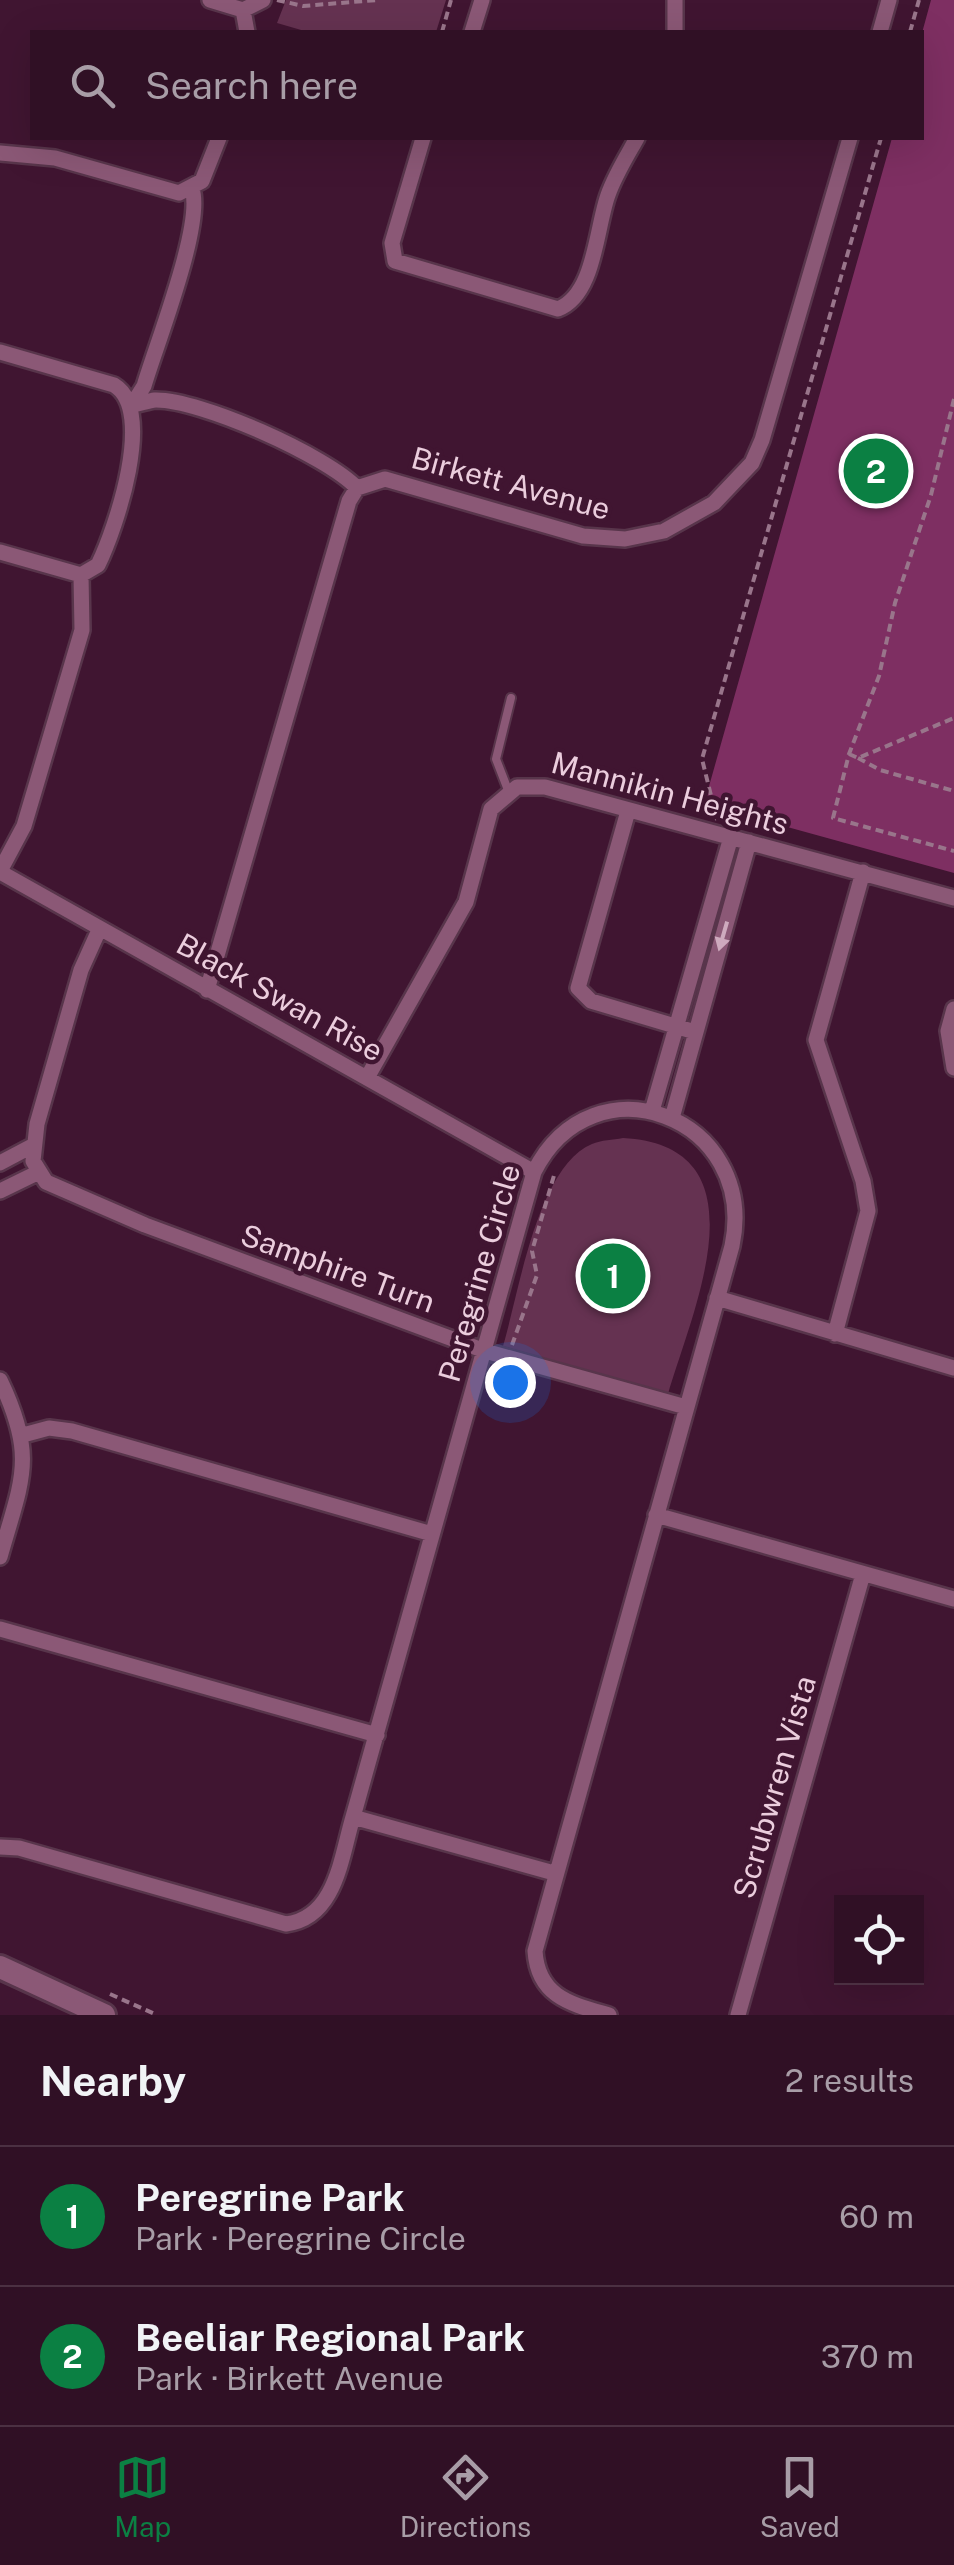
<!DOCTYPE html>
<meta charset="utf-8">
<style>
:root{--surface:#301025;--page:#3c1e32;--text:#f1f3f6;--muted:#a89da7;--line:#4b3042;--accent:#0b8043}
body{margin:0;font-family:"Public Sans",sans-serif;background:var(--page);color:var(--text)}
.controls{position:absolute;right:30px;bottom:30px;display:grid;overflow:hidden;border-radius:0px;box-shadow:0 10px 40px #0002}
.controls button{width:90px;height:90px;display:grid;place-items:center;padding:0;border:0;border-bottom:2px solid var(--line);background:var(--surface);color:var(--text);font:50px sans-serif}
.you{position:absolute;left:510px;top:1382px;width:35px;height:35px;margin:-25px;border:8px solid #fff;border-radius:50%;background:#1a73e8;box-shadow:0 0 0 15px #1a73e833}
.badge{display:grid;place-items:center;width:65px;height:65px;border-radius:50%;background:var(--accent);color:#fff;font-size:32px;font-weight:700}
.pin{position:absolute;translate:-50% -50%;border:5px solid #fff;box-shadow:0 2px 10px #0006}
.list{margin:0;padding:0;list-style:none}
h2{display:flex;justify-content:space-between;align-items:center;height:130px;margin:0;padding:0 40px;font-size:42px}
h2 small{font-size:32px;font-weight:400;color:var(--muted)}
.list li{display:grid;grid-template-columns:65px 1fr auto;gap:30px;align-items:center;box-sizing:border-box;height:140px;padding:0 40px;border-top:2px solid var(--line)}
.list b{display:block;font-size:38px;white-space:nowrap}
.list p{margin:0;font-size:32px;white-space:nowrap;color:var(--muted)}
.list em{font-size:32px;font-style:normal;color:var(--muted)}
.icon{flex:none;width:55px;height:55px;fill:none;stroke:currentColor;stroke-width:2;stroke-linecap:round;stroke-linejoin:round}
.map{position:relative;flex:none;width:954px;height:2015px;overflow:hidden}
.search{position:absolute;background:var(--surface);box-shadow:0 10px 40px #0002;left:30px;right:30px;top:30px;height:110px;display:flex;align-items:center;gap:25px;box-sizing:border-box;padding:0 35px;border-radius:0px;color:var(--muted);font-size:38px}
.sheet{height:410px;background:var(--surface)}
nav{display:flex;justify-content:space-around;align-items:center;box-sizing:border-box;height:140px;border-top:2px solid var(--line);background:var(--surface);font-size:28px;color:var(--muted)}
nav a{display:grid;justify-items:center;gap:5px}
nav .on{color:var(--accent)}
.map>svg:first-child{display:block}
.green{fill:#653251}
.forest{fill:#7e2f62}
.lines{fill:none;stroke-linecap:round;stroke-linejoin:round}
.service-casing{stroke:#58354b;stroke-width:12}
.minor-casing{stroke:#58354b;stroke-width:20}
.secondary-casing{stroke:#58354b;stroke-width:28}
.path{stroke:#99758b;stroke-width:4;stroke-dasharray:8 5;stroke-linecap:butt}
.service{stroke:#8b5876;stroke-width:8}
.minor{stroke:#8b5876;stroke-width:15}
.secondary{stroke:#8b5876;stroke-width:22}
.oneway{fill:#ceaabe}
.labels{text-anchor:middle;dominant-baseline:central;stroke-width:9;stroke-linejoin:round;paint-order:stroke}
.street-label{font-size:30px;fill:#ebcddd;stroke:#401531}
</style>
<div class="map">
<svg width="954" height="2015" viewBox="0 0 954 2015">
<rect width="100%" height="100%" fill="#401531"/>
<path class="green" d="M 286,0 L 446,0 L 436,32 L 308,32 L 277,23 Z
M 623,1138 C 769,1146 692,1311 668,1394 L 503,1346 C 519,1293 537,1167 592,1144 C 601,1140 613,1140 623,1138 Z"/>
<path class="forest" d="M 931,0 L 954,0 L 954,873 L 704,804 L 892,138 L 922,138 L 922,33 Z"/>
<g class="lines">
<defs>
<path id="service" d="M 508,790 L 496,759 L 511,698"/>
<path id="minor" d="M 210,0 L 243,10
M 247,32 L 243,10 L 263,0
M 472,32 L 482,0
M 675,32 L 675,0
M 880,32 L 889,0
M 423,138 L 392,243 L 395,261 L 558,309 C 595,295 596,228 608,195 C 615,175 627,156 637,138
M 0,153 L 55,158 L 179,193 L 202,181 L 219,138
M 0,352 L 114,385 C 156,410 116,528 98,565 L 81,575 L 0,552
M 132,405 C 139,404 148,401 155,400 C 200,399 327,456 357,488
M 132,405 L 144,386 C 156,345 204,224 192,189
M 628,811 L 578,988 L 591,1001 L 695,1032
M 0,871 L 24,826 L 82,630 L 81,575
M 0,872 L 534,1172
M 99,930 L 81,970 L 37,1124 L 33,1161 L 46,1182 L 145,1225 L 485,1351 L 686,1407
M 207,990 L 349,501 L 357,488 L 385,479 L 583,536 L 625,539 L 664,531 L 714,503 L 752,463 L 762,440 L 850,138
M 954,1009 L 948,1031 L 954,1068
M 368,1076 L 466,902 L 491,809 L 517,787 L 545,787 L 954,898
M 652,1111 L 731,837
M 672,1118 L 749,842
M 0,1163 L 32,1146
M 0,1191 L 39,1172
M 717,1298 L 954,1368
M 835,1334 L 868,1211 L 863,1181 L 816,1040 L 863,872
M 0,1380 C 37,1457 22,1479 0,1557
M 23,1435 L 49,1428 L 72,1431 L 432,1534
M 656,1515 L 954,1599
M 0,1629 L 377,1735
M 353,1817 L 554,1873
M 0,1847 L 19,1848 L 286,1924 C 336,1918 341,1857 353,1817 L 534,1172 C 593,1054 759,1117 732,1246 L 535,1951 C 538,1997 571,2004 609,2015
M 738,2015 L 863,1574"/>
<path id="secondary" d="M 0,1967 L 104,2015"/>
</defs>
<use href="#service" class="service-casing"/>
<use href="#minor" class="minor-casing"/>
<use href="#secondary" class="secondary-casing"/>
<path class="path" d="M 277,0 L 303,6 L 377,0
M 442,32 L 451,0
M 910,32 L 919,0
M 954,399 L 931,495 L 895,603 L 879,676 L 849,754 L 833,818 L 954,851
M 849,754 L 858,758 L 954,718
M 858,758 L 880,770 L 954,791
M 717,820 L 702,759 L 881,138
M 512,1345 L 537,1275 L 532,1251 L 555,1172
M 110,1994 L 157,2015"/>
<use href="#service" class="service"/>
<use href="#minor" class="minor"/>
<use href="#secondary" class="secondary"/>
</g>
<defs><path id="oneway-solid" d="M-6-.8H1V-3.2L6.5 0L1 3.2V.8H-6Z" transform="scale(2.5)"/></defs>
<use class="oneway" href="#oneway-solid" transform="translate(723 936) rotate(106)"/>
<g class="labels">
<g class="street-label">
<text transform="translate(511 483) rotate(15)">Birkett Avenue</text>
<text transform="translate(670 793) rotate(15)">Mannikin Heights</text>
<text transform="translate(280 997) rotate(29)">Black Swan Rise</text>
<text transform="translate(338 1268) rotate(20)">Samphire Turn</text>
<text transform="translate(479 1273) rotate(-74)">Peregrine Circle</text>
<text transform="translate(774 1787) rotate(-74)">Scrubwren Vista</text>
</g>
</g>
</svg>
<div class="controls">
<button><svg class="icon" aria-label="locate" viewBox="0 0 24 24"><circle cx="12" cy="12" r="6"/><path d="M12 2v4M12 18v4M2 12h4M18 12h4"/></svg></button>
</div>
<div class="you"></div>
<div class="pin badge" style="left:613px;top:1276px">1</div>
<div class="pin badge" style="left:876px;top:471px">2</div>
<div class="search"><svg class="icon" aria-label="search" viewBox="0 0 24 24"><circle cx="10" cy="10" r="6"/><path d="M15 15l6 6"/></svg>Search here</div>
</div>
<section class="sheet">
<h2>Nearby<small>2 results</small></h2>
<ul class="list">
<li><span class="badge">1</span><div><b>Peregrine Park</b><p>Park · Peregrine Circle</p></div><em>60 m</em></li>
<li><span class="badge">2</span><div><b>Beeliar Regional Park</b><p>Park · Birkett Avenue</p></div><em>370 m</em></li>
</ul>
</section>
<nav>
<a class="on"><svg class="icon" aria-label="map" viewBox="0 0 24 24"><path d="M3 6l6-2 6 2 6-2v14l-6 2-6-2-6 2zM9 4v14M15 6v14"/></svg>Map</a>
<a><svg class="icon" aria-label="directions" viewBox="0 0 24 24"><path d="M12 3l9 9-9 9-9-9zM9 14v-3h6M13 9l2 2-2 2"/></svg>Directions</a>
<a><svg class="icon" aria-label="saved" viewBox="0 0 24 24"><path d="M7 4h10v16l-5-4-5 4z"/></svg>Saved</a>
</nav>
